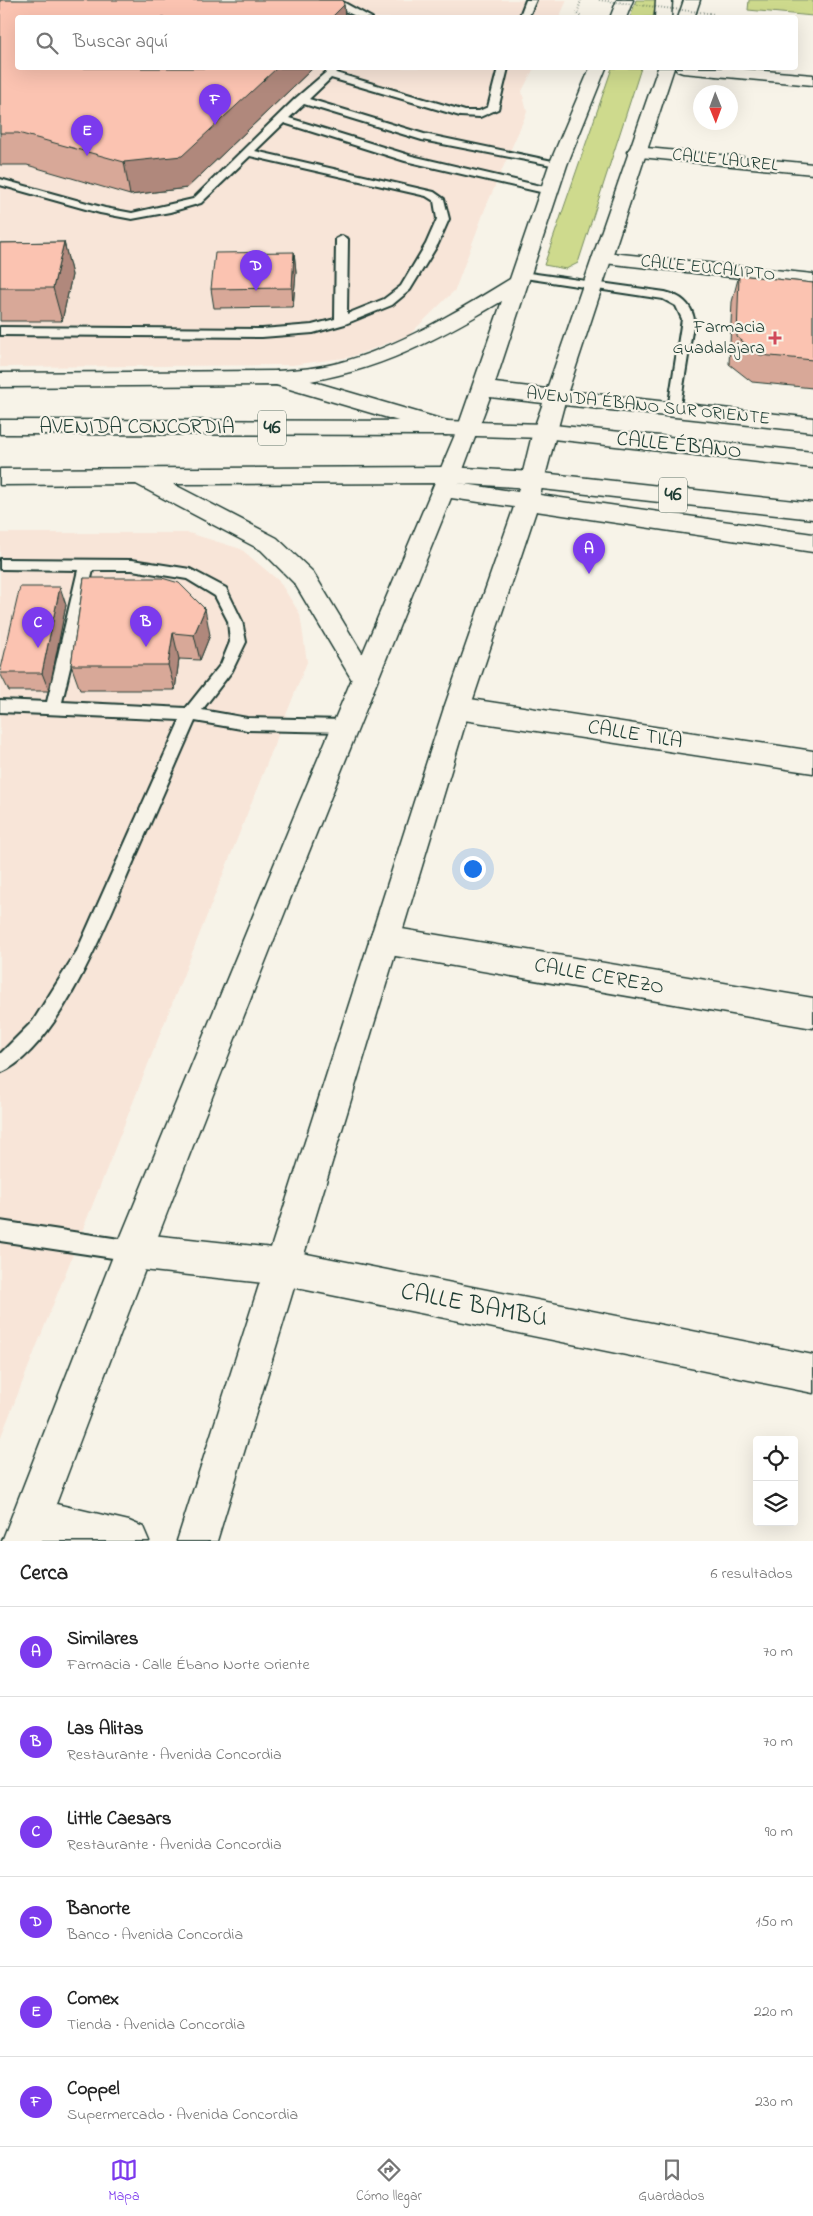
<!DOCTYPE html>
<html lang="es">
<meta charset="utf-8">
<style>
:root{--surface:#fff;--page:#f6f6f6;--text:#222;--muted:#767676;--line:#e0e0e0;--accent:#7c3aed}
body{margin:0;font-family:"Indie Flower",sans-serif;background:var(--page);color:var(--text)}
.controls{position:absolute;right:15px;bottom:15px;display:grid;overflow:hidden;border-radius:5px;box-shadow:0 5px 20px #0002}
.controls button{width:45px;height:45px;display:grid;place-items:center;padding:0;border:0;border-bottom:1px solid var(--line);background:var(--surface);color:var(--text);font:25px sans-serif}
.compass{position:absolute;left:693px;top:85px;width:45px;height:45px;border-radius:50%;background:var(--surface);box-shadow:0 5px 20px #0002;rotate:179deg}
.you{position:absolute;left:472px;top:868px;width:18px;height:18px;margin:-12px;border:4px solid #fff;border-radius:50%;background:#1a73e8;box-shadow:0 0 0 8px #1a73e833}
.badge{display:grid;place-items:center;width:32px;height:32px;border-radius:50%;background:var(--accent);color:#fff;font-size:16px;font-weight:700}
.pin{position:absolute;translate:-50% -41px;filter:drop-shadow(0 1px 2px #0008)}
.pin::after{content:'';position:absolute;top:26px;width:18px;height:15px;background:inherit;clip-path:polygon(0 0,100% 0,50% 100%)}
.list{margin:0;padding:0;list-style:none}
h2{display:flex;justify-content:space-between;align-items:center;height:65px;margin:0;padding:0 20px;font-size:21px}
h2 small{font-size:16px;font-weight:400;color:var(--muted)}
.list li{display:grid;grid-template-columns:32px 1fr auto;gap:15px;align-items:center;box-sizing:border-box;height:90px;padding:0 20px;border-top:1px solid var(--line)}
.list b{display:block;font-size:19px;white-space:nowrap}
.list p{margin:0;font-size:16px;white-space:nowrap;color:var(--muted)}
.list em{font-size:16px;font-style:normal;color:var(--muted)}
.icon{flex:none;width:28px;height:28px;fill:none;stroke:currentColor;stroke-width:2;stroke-linecap:round;stroke-linejoin:round}
.map{position:relative;flex:none;width:813px;height:1541px;overflow:hidden}
.search{position:absolute;background:var(--surface);box-shadow:0 5px 20px #0002;left:15px;right:15px;top:15px;height:55px;display:flex;align-items:center;gap:12px;box-sizing:border-box;padding:0 18px;border-radius:5px;color:var(--muted);font-size:19px}
.sheet{height:605px;background:var(--surface)}
nav{display:flex;justify-content:space-around;align-items:center;box-sizing:border-box;height:70px;border-top:1px solid var(--line);background:var(--surface);font-size:14px;color:var(--muted)}
nav a{display:grid;justify-items:center;gap:2px}
nav .on{color:var(--accent)}
.map>svg:first-child{display:block}
.built{fill:#f8e5d8}
.green{fill:#ceda8d;stroke:#768c60}
.lines{fill:none;stroke-linecap:round;stroke-linejoin:round}
.lane-casing{stroke:#1f3d34;stroke-width:4}
.street-casing{stroke:#1f3d34;stroke-width:3}
.secondary-casing{stroke:#1f3d34;stroke-width:3}
.primary-casing{stroke:#1f3d34;stroke-width:3}
.path{stroke:#1f3d34;stroke-width:2;stroke-dasharray:0.5 2.5;stroke-linecap:butt}
.lane{fill:#f7f3e8;fill-rule:evenodd}
.street{fill:#f7f3e8;fill-rule:evenodd}
.secondary{fill:#f7f3e8;fill-rule:evenodd}
.primary{fill:#f7f3e8;fill-rule:evenodd}
.path-bridge{stroke:#1f3d34;stroke-width:2;stroke-dasharray:0.5 2.5;stroke-linecap:butt}
.wall{fill:#d8a898;stroke:#1f3d34}
.shaded-wall{fill:#b0887c;stroke:#1f3d34}
.building{fill:#fbc3b1;stroke:#1f3d34}
.poi-dot{fill:#d1495b;stroke:#f7f3e8;stroke-width:2}
.labels{text-anchor:middle;dominant-baseline:central;stroke-width:4.5;stroke-linejoin:round;paint-order:stroke}
.far-street-label{font-size:18px;fill:#1f3d34;stroke:#f7f3e8}
.far-poi-label{font-size:18px;fill:#1f3d34;stroke:#f7f3e8;text-anchor:end}
.shield{fill:#f7f3e8;stroke:#60746a;stroke-width:1}
.shield-label{font-size:20px;font-weight:bold;fill:#1f3d34}
.street-label{font-size:21px;fill:#1f3d34;stroke:#f7f3e8}
.near-street-label{font-size:25px;fill:#1f3d34;stroke:#f7f3e8}
</style>
<div class="map">
<svg width="813" height="1541" viewBox="0 0 813 1541">
<rect width="100%" height="100%" fill="#f7f3e8"/>
<filter id="ink" filterUnits="userSpaceOnUse"><feTurbulence type="fractalNoise" baseFrequency=".02" numOctaves="2"/><feDisplacementMap in="SourceGraphic" scale="10" xChannelSelector="R" yChannelSelector="G"/><feConvolveMatrix kernelMatrix="1 2 1 2 8 2 1 2 1" color-interpolation-filters="sRGB"/></filter>
<g filter="url(#ink)">
<path class="built" d="M 0,0 L 567,0 L 559,18 L 18,18 L 18,68 L 534,68 L 522,91 L 527,112 L 485,209 L 455,290 L 409,335 L 351,357 L 292,365 L 0,367 Z
M 0,533 L 189,533 L 241,549 L 279,581 L 300,614 L 307,662 L 0,1439 Z"/>
<path class="green" d="M 636,0 L 657,0 L 653,17 L 630,18 Z
M 749,0 L 813,0 L 813,16 L 748,10 Z
M 612,68 L 641,68 L 578,263 L 566,269 L 544,265 Z"/>
<g class="lines">
<defs>
<path id="lane" d="M 320,0 L 341,1 L 372,18 L 360,18 Z
M 526,0 L 536,0 L 528,18 L 519,18 Z
M 331,68 L 341,68 L 336,73 L 465,111 L 479,111 L 488,107 L 498,68 L 508,68 L 498,109 L 480,117 L 460,116 L 331,78 L 309,99 L 424,134 L 562,163 L 562,167 L 422,140 L 304,104 L 289,118 L 412,156 L 549,188 L 554,191 L 549,194 L 405,161 L 284,123 L 255,151 L 434,192 L 444,199 L 449,219 L 438,244 L 410,290 L 392,305 L 345,324 L 313,333 L 262,337 L 0,335 L 0,327 L 262,329 L 312,325 L 335,319 L 336,239 L 342,236 L 348,239 L 347,314 L 384,299 L 401,286 L 426,244 L 437,219 L 434,201 L 426,196 L 250,156 L 201,203 L 170,212 L 132,219 L 100,213 L 0,185 L 0,179 L 105,208 L 132,213 L 193,199 L 296,98 Z
M 522,272 L 665,292 C 680,296 691,303 694,319 L 679,412 L 674,413 L 668,409 L 682,319 L 676,306 L 663,299 L 518,277 L 518,273 Z
M 0,559 L 132,560 L 190,569 L 226,588 L 242,621 L 246,642 L 232,671 L 202,710 L 247,718 L 346,720 L 352,721 L 354,726 L 352,731 L 346,732 L 247,730 L 195,721 C 175,767 155,812 135,858 C 110,915 59,1049 0,1073 L 0,1054 L 33,1021 L 77,951 L 180,720 L 0,712 L 0,700 L 47,702 L 78,570 L 0,569 ZM 93,570 L 132,570 L 187,579 L 215,596 L 228,621 L 230,642 L 221,664 L 186,708 L 62,702 Z
M 0,1221 L 133,1241 L 140,1244 L 143,1251 L 140,1258 L 133,1261 L 0,1241 Z"/>
<path id="street" d="M 675,68 L 731,68 L 813,75 L 813,85 L 683,73 L 677,71 Z
M 636,147 L 813,164 L 813,174 L 630,156 L 627,152 L 630,148 Z
M 602,252 L 813,274 L 813,286 L 595,262 L 592,258 L 595,254 Z
M 277,371 L 454,423 L 457,428 L 454,433 L 446,435 L 276,385 L 0,387 L 0,373 Z
M 457,697 L 813,751 L 813,773 L 457,719 L 448,715 L 444,708 L 448,701 Z
M 384,926 L 813,998 L 813,1028 L 384,954 L 373,950 L 369,940 L 373,930 Z
M 133,1233 L 282,1249 L 813,1355 L 813,1393 L 282,1285 L 133,1269 L 121,1263 L 115,1251 L 121,1239 Z"/>
<path id="secondary" d="M 617,0 L 633,0 L 626,18 L 610,18 Z
M 656,0 L 672,0 L 671,18 L 655,18 Z
M 684,0 L 700,0 L 694,18 L 678,18 Z
M 590,68 L 606,68 L 567,165 L 495,383 L 547,389 L 658,68 L 674,68 L 568,391 L 813,418 L 813,432 L 564,405 L 540,495 L 813,534 L 813,552 L 536,511 L 470,708 L 217,1541 L 177,1541 L 444,708 L 514,507 L 451,498 C 316,832 182,1167 56,1504 L 129,1521 L 143,1527 L 149,1541 L 2,1541 L 115,1251 L 299,804 L 457,430 L 502,301 C 428,345 365,378 277,385 L 269,383 L 266,378 L 269,373 L 277,371 C 297,370 318,368 338,363 C 399,347 456,312 510,279 L 549,165 ZM 490,397 L 543,403 L 533,431 L 518,492 L 458,483 Z"/>
<path id="primary" d="M 0,420 L 446,421 L 544,424 L 813,452 L 813,468 L 544,438 L 446,435 L 0,434 Z
M 449,467 L 533,472 L 813,503 L 813,519 L 533,488 L 449,483 L 173,484 L 277,538 L 313,572 L 377,678 L 373,685 L 364,688 L 355,685 L 295,584 L 261,550 L 136,484 L 0,485 L 0,469 Z"/>
</defs>
<use href="#lane" class="lane-casing"/>
<use href="#street" class="street-casing"/>
<use href="#secondary" class="secondary-casing"/>
<use href="#primary" class="primary-casing"/>
<path class="path" d="M 581,0 L 577,14 L 582,18"/>
<use href="#lane" class="lane"/>
<use href="#street" class="street"/>
<use href="#secondary" class="secondary"/>
<use href="#primary" class="primary"/>
<path class="path-bridge" d="M 599,0 L 715,14"/>
</g>
<path class="wall" d="M 0,0 L 344,5 L 345,18 L 18,18 L 18,68 L 313,68 L 187,188 L 130,195 L 27,165 L 0,165 Z
M 64,242 L 72,275 L 62,321 L 0,321 L 0,243 Z
M 294,252 L 296,272 L 293,307 L 214,308 L 211,289 Z
M 739,275 L 813,283 L 813,388 L 752,382 L 729,364 L 732,302 Z
M 84,578 L 210,635 L 200,660 L 179,659 L 175,690 L 80,690 L 71,665 Z
M 66,605 L 49,691 L 9,691 L 0,673 Z"/>
<path class="shaded-wall" d="M 344,5 L 345,18 L 331,18 Z
M 277,68 L 313,68 L 187,188 L 130,195 L 124,162 Z
M 64,242 L 72,275 L 62,321 L 53,288 Z
M 294,252 L 296,272 L 293,307 L 292,288 Z
M 60,587 L 66,605 L 49,691 L 42,673 Z
M 205,609 L 210,635 L 200,660 L 194,635 Z
M 173,633 L 179,659 L 175,690 L 168,665 Z"/>
<path class="building" d="M 0,0 L 343,0 L 344,5 L 331,18 L 18,18 L 18,68 L 277,68 L 182,156 L 124,162 L 18,133 L 0,133 Z
M 64,242 L 53,288 L 0,288 L 0,243 Z
M 294,252 L 292,288 L 211,289 L 215,253 Z
M 739,275 L 813,283 L 813,360 L 760,355 L 737,337 Z
M 84,578 L 162,578 L 179,583 L 205,609 L 194,635 L 173,633 L 168,665 L 71,665 Z
M 20,587 L 60,587 L 42,673 L 0,673 Z"/>
</g>
<path class="poi-dot" d="M772.5 330.5h5v5h5v5h-5v5h-5v-5h-5v-5h5z"/>
<g class="labels">
<g class="far-street-label">
<text transform="translate(725 161) rotate(6)">CALLE LAUREL</text>
<text transform="translate(708 269) rotate(6)">CALLE EUCALIPTO</text>
<text transform="translate(648 407) rotate(6)">AVENIDA ÉBANO SUR ORIENTE</text>
</g>
<g class="far-poi-label">
<text x="765" y="328">Farmacia<tspan x="765" dy="21">Guadalajara</tspan></text>
</g>
<g class="shield">
<rect x="258" y="410.5" width="28" height="35" rx="4"/>
<rect x="659" y="477.5" width="28" height="35" rx="4"/>
</g>
<g class="shield-label">
<text x="272" y="428">46</text>
<text x="673" y="495">46</text>
</g>
<g class="street-label">
<text x="137" y="428">AVENIDA CONCORDIA</text>
<text transform="translate(679 446) rotate(6)">CALLE ÉBANO</text>
<text transform="translate(635 735) rotate(9)">CALLE TILA</text>
<text transform="translate(599 977) rotate(10)">CALLE CEREZO</text>
</g>
<g class="near-street-label">
<text transform="translate(474 1306) rotate(11)">CALLE BAMBÚ</text>
</g>
</g>
</svg>
<div class="controls">
<button><svg class="icon" aria-label="locate" viewBox="0 0 24 24"><circle cx="12" cy="12" r="6"/><path d="M12 2v4M12 18v4M2 12h4M18 12h4"/></svg></button>
<button><svg class="icon" aria-label="layers" viewBox="0 0 24 24"><path d="M12 4l9 5-9 5-9-5zM3 14l9 5 9-5"/></svg></button>
</div>
<svg class="compass" viewBox="-18 -18 36 36"><path d="M0-13l5 13h-10z" fill="#e53935"/><path d="M0 13l5-13h-10z" fill="#767676"/></svg>
<div class="you"></div>
<div class="pin badge" style="left:589px;top:574px">A</div>
<div class="pin badge" style="left:146px;top:647px">B</div>
<div class="pin badge" style="left:38px;top:648px">C</div>
<div class="pin badge" style="left:256px;top:291px">D</div>
<div class="pin badge" style="left:87px;top:156px">E</div>
<div class="pin badge" style="left:215px;top:125px">F</div>
<div class="search"><svg class="icon" aria-label="search" viewBox="0 0 24 24"><circle cx="10" cy="10" r="6"/><path d="M15 15l6 6"/></svg>Buscar aquí</div>
</div>
<section class="sheet">
<h2>Cerca<small>6 resultados</small></h2>
<ul class="list">
<li><span class="badge">A</span><div><b>Similares</b><p>Farmacia · Calle Ébano Norte Oriente</p></div><em>70 m</em></li>
<li><span class="badge">B</span><div><b>Las Alitas</b><p>Restaurante · Avenida Concordia</p></div><em>70 m</em></li>
<li><span class="badge">C</span><div><b>Little Caesars</b><p>Restaurante · Avenida Concordia</p></div><em>90 m</em></li>
<li><span class="badge">D</span><div><b>Banorte</b><p>Banco · Avenida Concordia</p></div><em>150 m</em></li>
<li><span class="badge">E</span><div><b>Comex</b><p>Tienda · Avenida Concordia</p></div><em>220 m</em></li>
<li><span class="badge">F</span><div><b>Coppel</b><p>Supermercado · Avenida Concordia</p></div><em>230 m</em></li>
</ul>
</section>
<nav>
<a class="on"><svg class="icon" aria-label="map" viewBox="0 0 24 24"><path d="M3 6l6-2 6 2 6-2v14l-6 2-6-2-6 2zM9 4v14M15 6v14"/></svg>Mapa</a>
<a><svg class="icon" aria-label="directions" viewBox="0 0 24 24"><path d="M12 3l9 9-9 9-9-9zM9 14v-3h6M13 9l2 2-2 2"/></svg>Cómo llegar</a>
<a><svg class="icon" aria-label="saved" viewBox="0 0 24 24"><path d="M7 4h10v16l-5-4-5 4z"/></svg>Guardados</a>
</nav>
